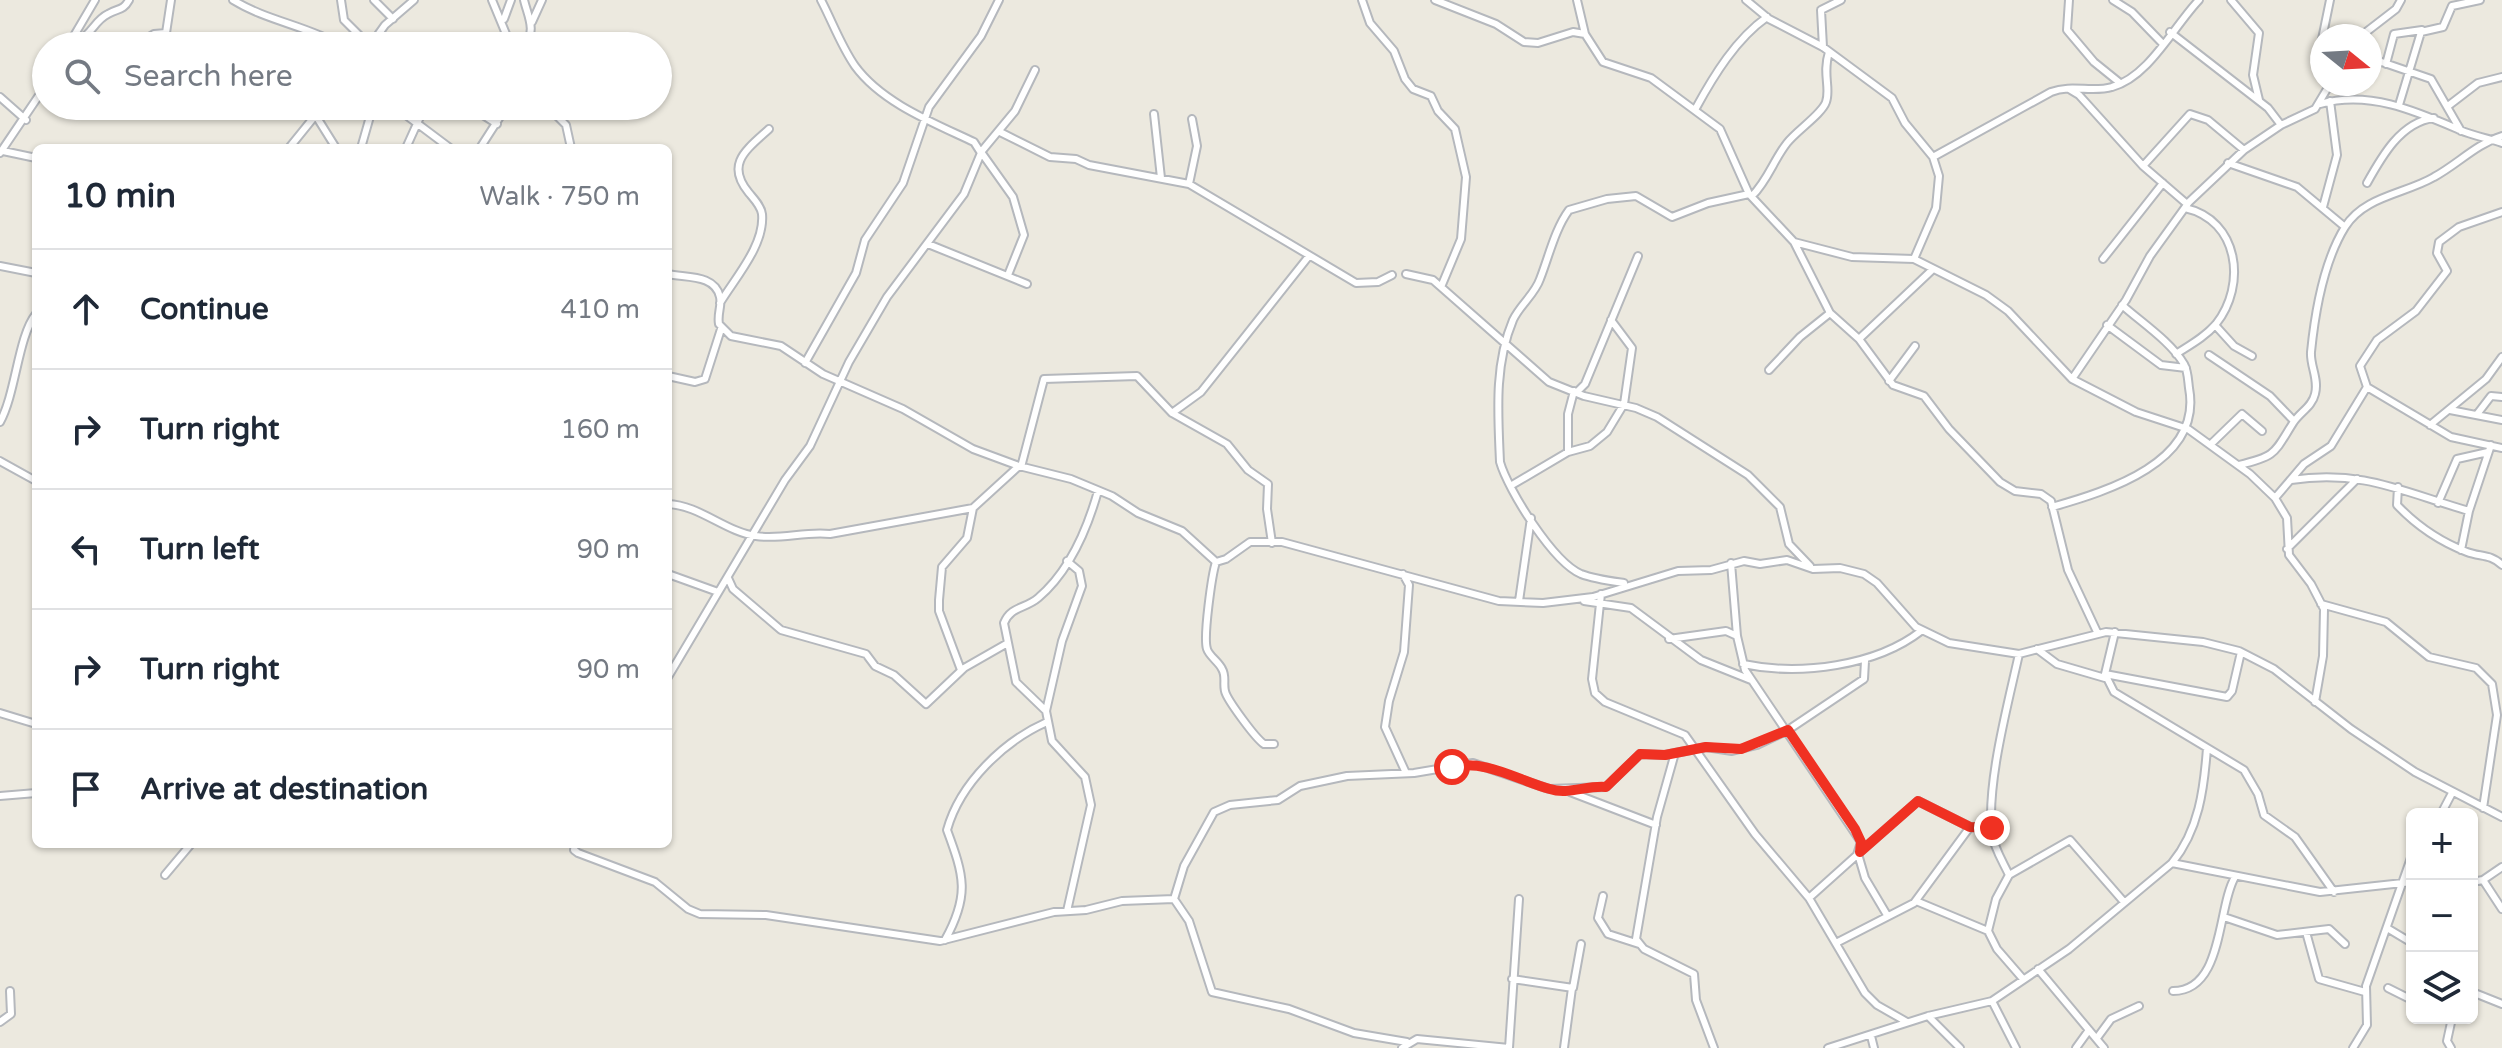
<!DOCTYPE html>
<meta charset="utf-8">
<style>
:root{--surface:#fff;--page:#f6f6f7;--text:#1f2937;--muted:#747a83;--line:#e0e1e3}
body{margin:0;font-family:"Varela Round",sans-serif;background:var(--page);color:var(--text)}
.controls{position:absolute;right:24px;bottom:24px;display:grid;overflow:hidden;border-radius:12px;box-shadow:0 2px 6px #0004}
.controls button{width:72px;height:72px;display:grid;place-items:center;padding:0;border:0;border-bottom:2px solid var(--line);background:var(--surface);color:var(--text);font:40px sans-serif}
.compass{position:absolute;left:2310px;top:24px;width:72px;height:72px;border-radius:50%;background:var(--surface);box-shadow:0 2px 6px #0004;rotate:108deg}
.stop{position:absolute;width:24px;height:24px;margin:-18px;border:6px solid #f03122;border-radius:50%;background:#fff}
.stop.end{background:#f03122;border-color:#fff;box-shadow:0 2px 8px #0008}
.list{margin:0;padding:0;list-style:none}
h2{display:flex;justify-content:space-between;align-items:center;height:104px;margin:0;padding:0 32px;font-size:34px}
h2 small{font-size:26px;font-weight:400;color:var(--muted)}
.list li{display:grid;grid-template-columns:52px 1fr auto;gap:24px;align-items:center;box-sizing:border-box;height:120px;padding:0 32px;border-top:2px solid var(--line)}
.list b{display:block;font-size:30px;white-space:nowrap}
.list em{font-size:26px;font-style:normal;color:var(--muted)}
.icon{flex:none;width:44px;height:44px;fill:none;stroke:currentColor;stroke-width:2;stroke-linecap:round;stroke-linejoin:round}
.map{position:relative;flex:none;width:2502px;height:1048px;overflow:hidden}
.search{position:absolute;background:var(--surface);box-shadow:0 2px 6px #0004;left:32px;top:32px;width:640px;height:88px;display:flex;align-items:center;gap:20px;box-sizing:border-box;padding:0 28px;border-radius:44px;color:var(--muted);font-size:30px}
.panel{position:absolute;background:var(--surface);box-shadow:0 2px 6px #0004;left:32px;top:144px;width:640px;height:704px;border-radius:12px}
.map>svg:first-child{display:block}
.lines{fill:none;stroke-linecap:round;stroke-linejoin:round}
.minor-casing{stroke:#b5b8bd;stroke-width:10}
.minor{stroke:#fff;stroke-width:6}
.route{stroke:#f03122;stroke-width:10}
</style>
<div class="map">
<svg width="2502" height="1048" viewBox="0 0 2502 1048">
<rect width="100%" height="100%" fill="#ece9df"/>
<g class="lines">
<defs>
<path id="minor" d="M 233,0 C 267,21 308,26 342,46
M 341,0 L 344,20 L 370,46
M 374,0 L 393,19
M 492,0 L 511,46
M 524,0 C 528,17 537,31 524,46
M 1362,0 L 1370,23 L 1394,51 L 1405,79 L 1413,89 L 1431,96 L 1438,111 L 1455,129 L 1466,177 L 1461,239 L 1441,287 L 1549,382 L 1584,396 L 1636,408 L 1657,417 L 1748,475 L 1780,507 L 1789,544 L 1810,566
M 1435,0 L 1496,24 L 1524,42 L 1538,43 L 1573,32 L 1585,34
M 1577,0 L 1585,34 L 1603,62 L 1651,78 L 1720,129 L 1749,194 L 1794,242 L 1830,313 L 1859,339 L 1893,385 L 1924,396 L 1949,429 L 2000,482 L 2015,491 L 2041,494 L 2051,501 L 2068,570 L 2098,634
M 1746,0 L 1769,19 L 1823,47 L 1892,98 L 1905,123 L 1933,157 L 1939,176 L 1936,208 L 1914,259
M 2069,0 L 2067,30 L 2094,62 L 2120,83
M 2113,0 L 2132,12 L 2162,43
M 2231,0 L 2259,33 L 2253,75 L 2259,100
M 504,19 L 511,0
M 532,22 L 542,0
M 2170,32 L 2268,108 L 2281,125
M 2361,36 L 2396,9 L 2401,0
M 78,41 C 92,34 95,20 108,14 C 118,8 123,11 129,0
M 80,41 L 100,46
M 68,46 L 95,0
M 135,46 L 154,34 L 166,33 L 171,0
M 370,46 L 385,25 L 414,0
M 1823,47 L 1821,10 L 1841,0
M 2370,58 L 2431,79 L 2461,131
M 2322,59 L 2321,44 L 2330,0
M 2386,64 L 2394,34 L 2422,30
M 2069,89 L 2079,95 L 2143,166 L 2187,204
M 0,97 L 26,120
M 2320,104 C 2369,90 2416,111 2460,130 C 2473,136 2488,138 2502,143
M 2399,105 L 2421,32 L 2443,27 L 2452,6 L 2480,0
M 96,106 L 112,114 L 115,106
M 394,106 L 450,148
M 469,106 L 497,124
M 547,106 L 566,125 L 571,148
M 2448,106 L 2478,83 L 2502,77
M 1696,108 C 1714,75 1736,39 1767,17
M 1154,114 L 1161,178
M 316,116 L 336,148
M 1000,132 L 1050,157 L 1076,159 L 1089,165 L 1189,184 L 1356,283 L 1378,282 L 1392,275
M 289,148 L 323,106
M 361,148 L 373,106
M 406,148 L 425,106
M 480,148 L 507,106
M 3,151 L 36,158
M 0,153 L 46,85
M 1933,157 L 2051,92 C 2072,84 2092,93 2112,87 C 2149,77 2174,26 2199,0
M 2228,163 L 2297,187 L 2345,227
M 2143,166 L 2190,114 L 2208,120 L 2244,150
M 2367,183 C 2382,156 2401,122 2434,118
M 1189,184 L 1197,146 L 1192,119
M 1752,196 C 1768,180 1773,161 1787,143 C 1796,131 1822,114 1826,102 C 1831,88 1822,74 1829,52
M 2323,207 L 2337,155 L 2330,101
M 1794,242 L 1852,257 L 1914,259 L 1986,295 L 2008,311 L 2072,379 L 2136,412 L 2188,429 L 2250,474 L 2275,498
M 928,244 L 1027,284
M 2103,259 L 2163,183
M 0,266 L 36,273
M 668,274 C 686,278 715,274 720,297 C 722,306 717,314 719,324 L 731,336 L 781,346 L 823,374 L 903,409 L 973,449 L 1019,466 L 1071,479 L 1112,496 L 1138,513 L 1182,531 L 1216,562 L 1226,559 L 1250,542 L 1282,542 L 1499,601 L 1543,603 L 1593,597 L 1678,571 L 1711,570 L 1744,561 L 1760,564 L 1787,560 L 1813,569 L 1840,568 L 1864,574 L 1877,583 L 1916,627 L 1949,643 L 2019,654 L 2106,632 L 2203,642 L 2239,651 L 2274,669 L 2351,729 L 2415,772 L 2502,817
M 1406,274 L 1433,280 L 1441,287
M 1008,275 L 1024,235 L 1013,197 L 981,152 L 1015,111 L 1035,70
M 720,303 C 735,278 765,245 762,214 C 761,206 754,199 749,193 C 725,164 746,150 769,129
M 2107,325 L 2161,365 L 2186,368
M 2215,325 L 2234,346 L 2252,356
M 1859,339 L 1932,270
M 2176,354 C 2190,345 2205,337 2216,324 C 2247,285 2239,220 2185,208
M 2209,355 L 2270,396 L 2294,421
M 805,363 L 856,273 L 865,240 L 903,183 L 929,107 L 981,36 L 999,0
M 1769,370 L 1800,337 L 1830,313
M 668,376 L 695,382 L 705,379 L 721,329
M 2072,379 L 2126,300 L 2150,256 L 2189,202 L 2244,150 L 2281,125 L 2315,109 L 2330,84
M 1889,381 L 1915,346
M 2367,387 L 2451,437 L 2502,448
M 1577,392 L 1585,384 L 1638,256
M 2450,410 L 2502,420
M 1172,413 L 1201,392 L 1309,256
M 2478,413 L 2491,396 L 2502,397
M 0,422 C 16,393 18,336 36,314
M 2430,425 L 2486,379 L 2502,357
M 2210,445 L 2242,414 L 2262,431
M 1568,452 L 1568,414 L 1574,391
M 0,461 L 36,481
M 2239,465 C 2277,456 2274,453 2293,423 C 2300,412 2312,407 2315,394 C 2319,379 2310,366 2311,352 C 2315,312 2324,261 2345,227 C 2364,196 2405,194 2434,177 C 2458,164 2476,144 2502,136
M 1021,467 L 1044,379 L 1137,376 L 1172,413 L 1227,444 L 1248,470 L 1268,484 L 1267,509 L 1272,543
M 2291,480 C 2362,469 2403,492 2469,511
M 1512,485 L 1568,452 L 1590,446 L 1607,432 L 1624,404 L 1632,348 L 1611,320
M 2398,487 L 2397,505 C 2416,525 2441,542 2467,552 C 2480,557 2491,554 2502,565
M 2438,503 L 2457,459 L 2488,452
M 668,504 C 699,505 726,532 756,536 C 781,540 805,531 830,534 L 973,508 L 1019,466
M 2052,507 C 2108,491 2203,462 2189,388 C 2188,380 2188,371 2184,364 C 2170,341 2142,323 2122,305
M 2287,549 L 2357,479
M 2461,550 L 2469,511 L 2491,445
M 1067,561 L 1079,571 L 1082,586 L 1062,641 L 1046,711 L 1052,741 L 1085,777 L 1091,805 L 1067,911
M 1216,562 C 1212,574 1203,637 1207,649 C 1209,656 1219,662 1222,669 C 1227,677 1222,686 1226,694 C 1230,703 1255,738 1264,744 L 1274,744
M 1731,563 L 1737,636 L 1745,670 L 1861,842 L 1857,855 L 1809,898
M 668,574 L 718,592
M 1403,574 L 1409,585 L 1404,652 L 1389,701 L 1385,727 L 1406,773
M 728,578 L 733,589 L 781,630 L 866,654 L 875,666 L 894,675 L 926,704 L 964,668 L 1006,644
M 1624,583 C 1610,581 1594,579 1581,574 C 1553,562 1508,490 1500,462 C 1498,414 1494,365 1513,320 C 1520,305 1535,294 1540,279 C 1549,256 1555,229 1569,210 L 1607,199 L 1636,196 L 1672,217 L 1708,203 L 1749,194
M 1601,594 L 1592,679 L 1595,693 L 1605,702 L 1685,735 L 1755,834 L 1809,898 L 1865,993 L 1877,1005 L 1907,1022
M 1519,601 L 1531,518
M 1584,601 L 1631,608 L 1701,660 L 1751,680
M 2321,604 L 2386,622 L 2429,657 L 2476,668 L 2492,684 L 2497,715 L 2483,808
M 2115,632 L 2105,674 L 2114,692 L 2244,770 L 2258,794 L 2264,815 L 2295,837 L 2334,892
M 1669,639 L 1726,631 L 1737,636
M 2037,649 L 2057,664 L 2105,678
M 1743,664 C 1800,676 1876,666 1921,631
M 961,670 L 939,611 L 939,600 L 942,567 L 967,538 L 973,508
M 2105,674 L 2227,697 L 2232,691 L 2241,652
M 668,677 L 785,480 L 810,446 L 849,362 L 887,297 L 964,194 L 981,153 L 974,142 C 934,123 882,103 855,66 C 841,46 832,21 821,0
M 2315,702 L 2323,656 L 2324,609 L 2311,584 L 2289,555 L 2287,518 L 2275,498 L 2304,464 L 2331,446 L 2367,387 L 2360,366 L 2377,340 L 2416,311 L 2447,271 L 2437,253 L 2439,242 L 2459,227 L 2502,212
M 1046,711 L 1016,682 L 1004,623 C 1011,606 1025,609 1038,598 C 1070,571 1087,530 1098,491
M 0,713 L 36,724
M 1675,753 L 1657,817 L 1636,939 L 1644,949 L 1694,974 L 1696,1000 L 1714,1048
M 1570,792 L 1656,825
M 0,796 L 36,793
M 2441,814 L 2452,793
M 575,844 L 574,850 L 578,853 L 655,882 L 688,909 L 700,914 L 766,915 L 940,941 L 1054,912 L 1086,910 L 1122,901 L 1174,899
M 1861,851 L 1918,801 L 1970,827 L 1992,828
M 1858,854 L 1865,878 L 1887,915
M 2172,863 C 2199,830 2204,789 2207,748
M 165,875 L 191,844
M 2009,875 C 2003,862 1994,848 1992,834 C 1986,785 2008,704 2019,654
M 2483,880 L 2502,909
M 2472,882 L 2483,880 L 2502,867
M 1603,896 L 1598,918 L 1608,934 L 1639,944
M 1916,901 L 1988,931
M 2224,917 L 2277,935 L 2329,929 L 2345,944
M 2387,928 L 2412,943
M 2306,932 L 2319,979 L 2365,992
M 945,940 C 970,895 964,876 947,830 C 960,783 1004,741 1047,722
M 1836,943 L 1914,903 L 1970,827
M 2038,969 L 2104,1048
M 1512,979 L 1573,988 L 1581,944
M 2023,979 L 1997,949 L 1988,931 L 1996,899 L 2009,875 L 2070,840 L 2124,902
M 2388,988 L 2412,1000
M 2173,991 C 2224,991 2217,907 2235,877
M 2472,992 L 2502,1004
M 1992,1001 L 2016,1048
M 1928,1016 L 1960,1048
M 0,1022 L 11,1014 L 10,991
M 1871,1036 L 1874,1048
M 2097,1038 L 2111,1019 L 2139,1006
M 1407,1042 L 1354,1033 L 1289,1009 L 1212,992 L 1189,921 L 1174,899 L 1184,866 L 1214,812 L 1230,805 L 1278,800 L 1300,786 L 1347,776 L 1414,773 L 1473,763 L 1549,789 L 1606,787 L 1640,754 L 1665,755 L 1706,747 L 1732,751 L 1757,745 L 1788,730 L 1864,679 L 1865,661
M 1402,1048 L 1417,1039 L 1509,1048 L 1519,899
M 1564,1048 L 1572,988
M 1828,1048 L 1928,1016 L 1992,1001 L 2069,949 L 2172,863 L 2320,892 L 2412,882
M 2076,1048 L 2089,1030
M 2353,1048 L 2367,1025 L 2366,986 L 2412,855
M 2451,1048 L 2447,1041 L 2452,1018"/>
</defs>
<use href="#minor" class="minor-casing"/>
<use href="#minor" class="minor"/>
</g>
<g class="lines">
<path class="route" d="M 1452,767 C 1486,759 1517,780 1550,789 C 1568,795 1587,785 1606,787 L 1640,754 L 1665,755 L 1706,747 L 1741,749 L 1788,730 L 1855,829 L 1861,842 L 1860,852 L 1918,801 L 1970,827 L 1992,828"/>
</g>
</svg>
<div class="controls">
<button>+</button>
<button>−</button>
<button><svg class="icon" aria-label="layers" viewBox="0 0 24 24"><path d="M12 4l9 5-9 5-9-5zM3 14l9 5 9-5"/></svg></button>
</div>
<svg class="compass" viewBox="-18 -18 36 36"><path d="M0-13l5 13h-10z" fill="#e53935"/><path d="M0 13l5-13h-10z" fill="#747a83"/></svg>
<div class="stop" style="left:1452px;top:767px"></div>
<div class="stop end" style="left:1992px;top:828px"></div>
<div class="search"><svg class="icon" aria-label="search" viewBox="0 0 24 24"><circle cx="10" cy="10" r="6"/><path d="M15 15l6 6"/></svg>Search here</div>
<section class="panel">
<h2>10 min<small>Walk · 750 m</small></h2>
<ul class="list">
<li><svg class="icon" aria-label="ahead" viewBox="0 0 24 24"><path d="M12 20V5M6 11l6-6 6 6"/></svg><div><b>Continue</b></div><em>410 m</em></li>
<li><svg class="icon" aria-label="right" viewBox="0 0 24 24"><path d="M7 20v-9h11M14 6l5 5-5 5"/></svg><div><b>Turn right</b></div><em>160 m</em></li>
<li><svg class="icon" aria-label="left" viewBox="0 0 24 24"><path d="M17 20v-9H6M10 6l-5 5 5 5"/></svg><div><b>Turn left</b></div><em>90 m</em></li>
<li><svg class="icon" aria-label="right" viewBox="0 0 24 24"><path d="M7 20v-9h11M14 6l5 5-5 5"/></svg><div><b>Turn right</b></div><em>90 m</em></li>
<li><svg class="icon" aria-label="arrive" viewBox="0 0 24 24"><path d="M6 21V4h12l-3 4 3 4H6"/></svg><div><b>Arrive at destination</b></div></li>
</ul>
</section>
</div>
